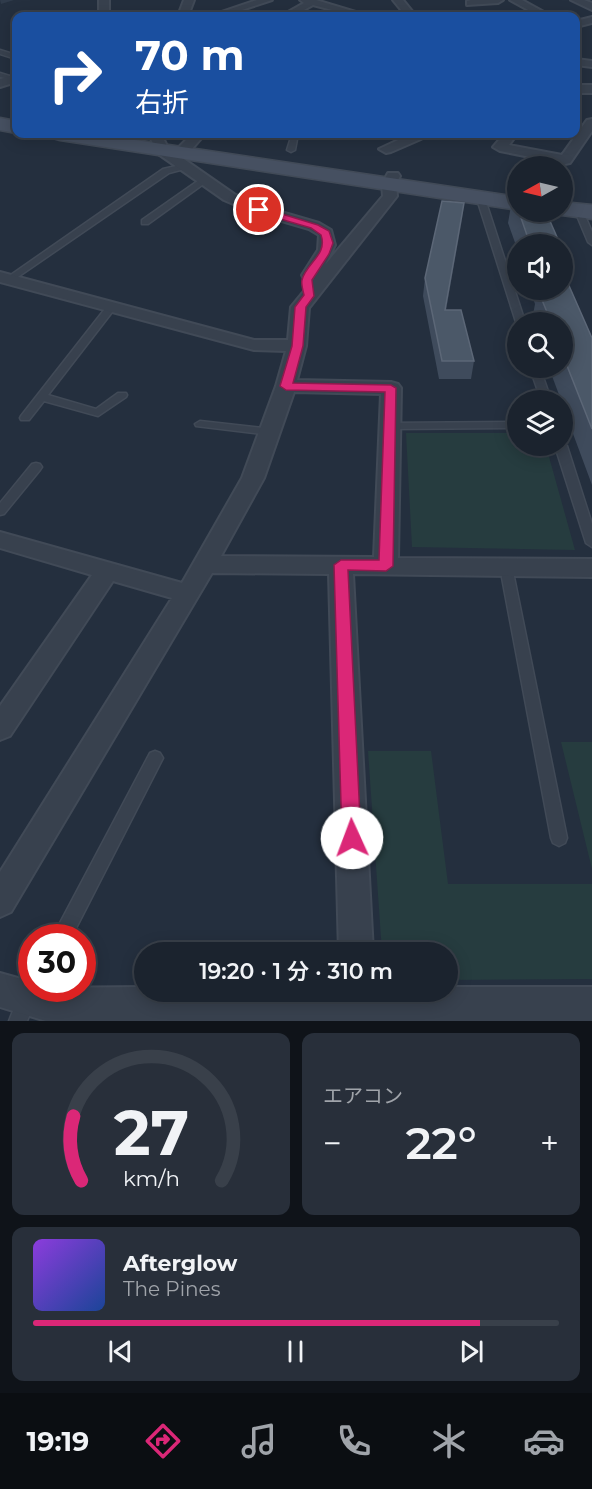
<!DOCTYPE html>
<html lang="ja">
<head>
<meta charset="utf-8">
<style>
  :root { --surface:#1b232e; --page:#282f3a; --text:#f1f3f6; --muted:#a0a4aa; --line:#39404a; --accent:#db2777 }
  body { margin:0; font-family:Montserrat,"Noto Sans JP",sans-serif; background:var(--page); color:var(--text); height:100vh; display:flex; flex-direction:column; font-size:22px; white-space:nowrap }
  * { box-sizing:border-box; margin:0 }
  p { font-size:20px; color:var(--muted) }
  .icon { flex:none; width:33px; height:33px; fill:none; stroke:currentColor; stroke-width:2; stroke-linecap:round; stroke-linejoin:round }
  .map { position:relative; height:1021px; overflow:hidden }
  .panel { display:flex; flex-direction:column; gap:12px; padding:12px; background:#0f1319; flex:1 }
  .panel>* { flex:none }
  .hud { position:absolute; left:12px; top:12px; width:568px; height:126px; border-radius:12px; box-shadow:0 3px 15px #0003,0 0 0 2px var(--line); background:#1a4fa0; color:#fff; overflow:hidden }
  .needle { width:39px; rotate:262deg }
  .buttons { position:absolute; left:507px; top:156px; display:grid; gap:12px }
  .buttons a { display:grid; place-items:center; width:66px; height:66px; border-radius:50%; background:var(--surface); box-shadow:0 3px 15px #0003,0 0 0 2px var(--line); font-size:30px }
  .speed { position:absolute; left:18px; top:924px; display:flex; gap:12px; font-size:30px; font-weight:700; text-align:center }
  .speed>* { display:grid; place-content:center; width:78px; height:78px; border-radius:50%; background:var(--surface); box-shadow:0 3px 15px #0003,0 0 0 2px var(--line); line-height:1 }
  .speed .limit { border:9px solid #d22; background:#fff; color:#111 }
  .pin { position:absolute; display:grid; place-items:center; width:51px; height:51px; color:#fff; margin:-26px; border:3px solid #fff; border-radius:50%; box-shadow:0 2px 6px #0007 }
  .me { position:absolute; width:66px; margin:-33px; rotate:358deg; stroke-linejoin:round; filter:drop-shadow(0 0 4px #0008) }
  .turn { display:flex; align-items:center; gap:21px; height:126px; padding:0 24px; font-size:27px }
  .turn .icon { width:78px; height:78px; stroke-width:2.5 }
  .turn b { display:block; font-size:42px; line-height:51px }
  .big { font-size:45px; font-weight:600; line-height:1.1 }
  .panel .widget { flex:1; display:flex; flex-direction:column; justify-content:center; gap:9px; min-width:0; padding:0 21px; border-radius:12px; background:var(--page) }
  .panel .dial { align-items:center; gap:0 }
  .dial svg { height:156px; overflow:visible; fill:none; stroke:var(--line); stroke-width:7; stroke-linecap:round; text-anchor:middle }
  .dial text { fill:var(--text); stroke:none }
  .song { display:flex; align-items:center; gap:18px }
  .cover { width:72px; height:72px; border-radius:9px; background:linear-gradient(135deg,hsl(270 70% 55%),hsl(220 70% 35%)) }
  .played { height:6px; border-radius:3px; background:linear-gradient(90deg,var(--accent) 85%,var(--line) 85%) }
  .keys { display:flex; justify-content:space-around; direction:ltr }
  .heat { display:flex; justify-content:space-between; align-items:center; font-size:33px; direction:ltr }
  .panel .tiles { flex:1; display:grid; gap:12px; grid-template-columns:1fr 1fr }
  .widget:last-child { grid-column:span 2 }
  .trip { position:absolute; left:134px; top:942px; width:324px; height:60px; border-radius:30px; background:var(--surface); box-shadow:0 3px 15px #0003,0 0 0 2px var(--line); font-weight:600; line-height:60px; text-align:center }
  .menu { display:flex; height:96px; justify-content:space-around; align-items:center; background:#0b0e12; color:var(--muted) }
  .menu .icon { width:42px; height:42px }
  .menu .active { color:var(--accent) }
  .menu b { font-size:27px; color:var(--text) }
  .map>svg:first-child { display:block }
  .green { fill:#263c3f }
  .lines { fill:none; stroke-linecap:round; stroke-linejoin:round }
  .lane-casing { stroke:#414a57; stroke-width:3 }
  .street-casing { stroke:#414a57; stroke-width:4 }
  .secondary-casing { stroke:#414a57; stroke-width:3 }
  .lane { fill:#38414e; fill-rule:evenodd }
  .street { fill:#38414e; fill-rule:evenodd }
  .secondary { fill:#465061; fill-rule:evenodd }
  .wall { fill:#3f4b5c }
  .shaded-wall { fill:#2f3b4b }
  .building { fill:#4b5868; stroke:#5c6777; stroke-width:1.5 }
  .route { fill:#db2777; stroke:#8e194d; stroke-width:1.5 }
</style>
</head>
<body>
<div class="map">
<svg width="592" height="1021" viewBox="0 0 592 1021">
  <rect width="100%" height="100%" fill="#242f3e"/>
  <path class="green" d="M406 433H517L518 446H546L575 550 412 547Z
    M561 742H592V869Z
    M368 751H431L448 884H592V979L447 980V952H382Z"/>
  <g class="lines">
    <defs>
      <path id="lane" d="M0 50 16 55V59L0 54Z
        M0 73 16 78V80L0 77Z
        M292 134H298L295 150 291 152 287 150Z
        M185 164 189 166 188 168 169 173 12 281H6L5 279 163 169Z
        M202 178 209 180 148 224H142V220Z
        M478 197 485 199 525 322 518 324 516 322 477 199Z
        M576 209 583 211 592 232V245L588 242 575 211Z
        M111 304 116 307 48 395 96 409 118 393H126L127 395 126 397 98 416 44 401 29 420H21L20 418 21 416 108 305Z
        M530 368H540L551 400H541Z
        M200 421 271 429 276 432 271 435 196 426 195 424Z
        M518 422V428L389 429 384 426 389 423Z
        M562 443 567 446 592 524V547L586 543 555 446H562Z
        M36 463 40 464 42 467 40 470 4 514 0 515V503L32 464Z
        M506 562 511 564 512 567 567 838 565 843 559 846 553 843 551 838 500 567 501 564Z
        M155 751 160 753 163 758 71 938H52L150 753Z
        M27 991 34 993 36 1000 27 1021H9L20 993Z"/>
      <path id="street" d="M99 0H109V16H99Z
        M184 0H194L188 16H178Z
        M257 0H272L224 16H210Z
        M300 0H316L369 16H355L313 5 293 16H281L304 3Z
        M393 0H403L416 16H406Z
        M471 0H503L498 3 467 5V1Z
        M510 0H522L551 16H539Z
        M571 0H584L592 3V10Z
        M592 17V23L576 27V21Z
        M576 59 592 61V67L576 65Z
        M16 75V82L0 87V79Z
        M576 85H592V93H576Z
        M592 119V131L570 163 565 164 500 151 493 147 504 134H517L509 145 562 155 587 120Z
        M149 134H161L168 148 234 194 264 207 319 223 331 230 335 245 325 265 383 196 382 184 388 173H398L400 176 396 184 397 196 309 308 306 346 297 380 391 382 398 384 401 388 398 558 592 559V577L353 574 373 952H339L329 574 212 573 11 912 0 917V872L172 598 113 581 10 736 0 740V706L92 575 0 548V532L182 583 242 478 276 386 286 351 254 350 0 282V272L254 340H288L291 307 314 279H304L302 275 318 250 319 235 309 229 254 213 224 200 157 153ZM294 392 381 394 374 557 221 556 264 478Z
        M192 134H205L191 150H181L179 147Z
        M411 134H423L421 139 391 152 386 153 379 149Z
        M0 973 32 982V988L144 987V992H447V987H592V1021H46L0 1007Z"/>
      <path id="secondary" d="M0 118 16 121V133L0 130Z
        M50 134H95L518 197V210L60 140 53 138Z
        M562 202 592 205V219L554 214 553 212H562Z"/>
    </defs>
    <use href="#lane" class="lane-casing"/>
    <use href="#street" class="street-casing"/>
    <use href="#secondary" class="secondary-casing"/>
    <use href="#lane" class="lane"/>
    <use href="#street" class="street"/>
    <use href="#secondary" class="secondary"/>
  </g>
  <path class="wall" d="M513 194H518V212H546L560 244H518V251L508 223Z
    M464 203 446 310 474 361 471 379H439L423 296 425 278Z
    M562 252 571 272 568 283 592 338V485L562 404V400H561L549 368H562V322H533L532 320 535 304 530 290H562Z"/>
  <path class="shaded-wall" d="M0 0H14L1 4Z
    M464 203 462 220 443 328 445 310Z"/>
  <path class="building" d="M513 194H518V208Z
    M442 201 464 203 445 310H461L474 361H442L425 278Z
    M519 212H546L560 244H530Z
    M562 252 571 272H563L592 338V429L562 353V322H551L538 290H562Z"/>
  <path class="route" d="M259 207 318 225 329 231 333 243 329 254 312 280 314 296 306 307 303 346 293 383 391 385 396 388 393 566 386 571 348 570 361 838 358 845 352 847 345 845 342 838 334 565 341 560H379L385 392 286 390 280 386 292 346 295 307 304 295C303 291 301 284 302 280 306 263 328 255 321 235L311 228 256 212V208Z"/>
</svg>
<div class="buttons">
<a><svg class="needle" viewBox="-14 -14 28 28"><path d="M0-13l5 13h-10z" fill="#e53935"/><path d="M0 13l5-13h-10z" fill="#a0a4aa"/></svg></a>
<a><svg class="icon" aria-label="sound" viewBox="0 0 24 24"><path d="M4 9h4l5-4v14l-5-4H4zM17 9q2 3 0 6"/></svg></a>
<a><svg class="icon" aria-label="search" viewBox="0 0 24 24"><circle cx="10" cy="10" r="6"/><path d="M15 15l6 6"/></svg></a>
<a><svg class="icon" aria-label="layers" viewBox="0 0 24 24"><path d="M12 4l9 5-9 5-9-5zM3 14l9 5 9-5"/></svg></a>
</div>
<div class="speed"><div class="limit">30</div></div>
<div class="pin" style="left:259px;top:210px;background:#d93025"><svg class="icon" aria-label="arrive" viewBox="0 0 24 24"><path d="M6 21V4h12l-3 4 3 4H6"/></svg></div>
<svg class="me" style="left:352px;top:838px" viewBox="-20 -20 40 40"><circle r="19" fill="#fff"/><path d="M0-13L10 11 0 6-10 11z" fill="#db2777"/></svg>
<div class="trip">19:20 · 1 分 · 310 m</div>
<div class="hud">
<div class="turn"><svg class="icon" aria-label="right" viewBox="0 0 24 24"><path d="M7 20v-9h11M14 6l5 5-5 5"/></svg><div><b>70 m</b>右折</div></div>
</div>
</div>
<section class="panel">
<div class="tiles">
<div class="widget dial"><svg viewBox="0 0 100 80">
<path d="M14 69A42 42 0 1 1 86 69"/>
<path d="M14 69A42 42 0 0 1 10 36" stroke="#db2777"/>
<text x="50" y="56" font-size="32" font-weight="700">27</text>
<text x="50" y="72" font-size="11">km/h</text>
</svg></div>
<div class="widget"><p>エアコン</p>
<div class="heat"><a>−</a><b class="big">22°</b><a>+</a></div>
</div>
<div class="widget">
<div class="song"><i class="cover"></i><div><b>Afterglow</b><p>The Pines</p></div></div>
<div class="played"></div>
<div class="keys"><svg class="icon" aria-label="previous" viewBox="0 0 24 24"><path d="M18 5L8 12l10 7zM5 5v14"/></svg><svg class="icon" aria-label="pause" viewBox="0 0 24 24"><path d="M8 5v14M16 5v14"/></svg><svg class="icon" aria-label="next" viewBox="0 0 24 24"><path d="M6 5l10 7-10 7zM19 5v14"/></svg></div>
</div>
</div>
</section>
<nav class="menu">
<b>19:19</b>
<svg class="icon active" aria-label="directions" viewBox="0 0 24 24"><path d="M12 3l9 9-9 9-9-9zM9 14v-3h6M13 9l2 2-2 2"/></svg>
<svg class="icon" aria-label="music" viewBox="0 0 24 24"><path d="M9 18V5l10-2v13"/><circle cx="6" cy="18" r="3"/><circle cx="16" cy="16" r="3"/></svg>
<svg class="icon" aria-label="phone" viewBox="0 0 24 24"><path d="M5 4h4l2 5-3 2q2 4 5 5l2-3 5 2v4C11 20 4 13 5 4z"/></svg>
<svg class="icon" aria-label="climate" viewBox="0 0 24 24"><path d="M12 3v18M4 7l16 10M4 17L20 7"/></svg>
<svg class="icon" aria-label="car" viewBox="0 0 24 24"><path d="M5 17H2v-5l4-1 3-4h7l3 4 3 1v5h-3M9 17h6M6 11h13"/><circle cx="7" cy="17" r="2"/><circle cx="17" cy="17" r="2"/></svg>
</nav>
</body>
</html>
